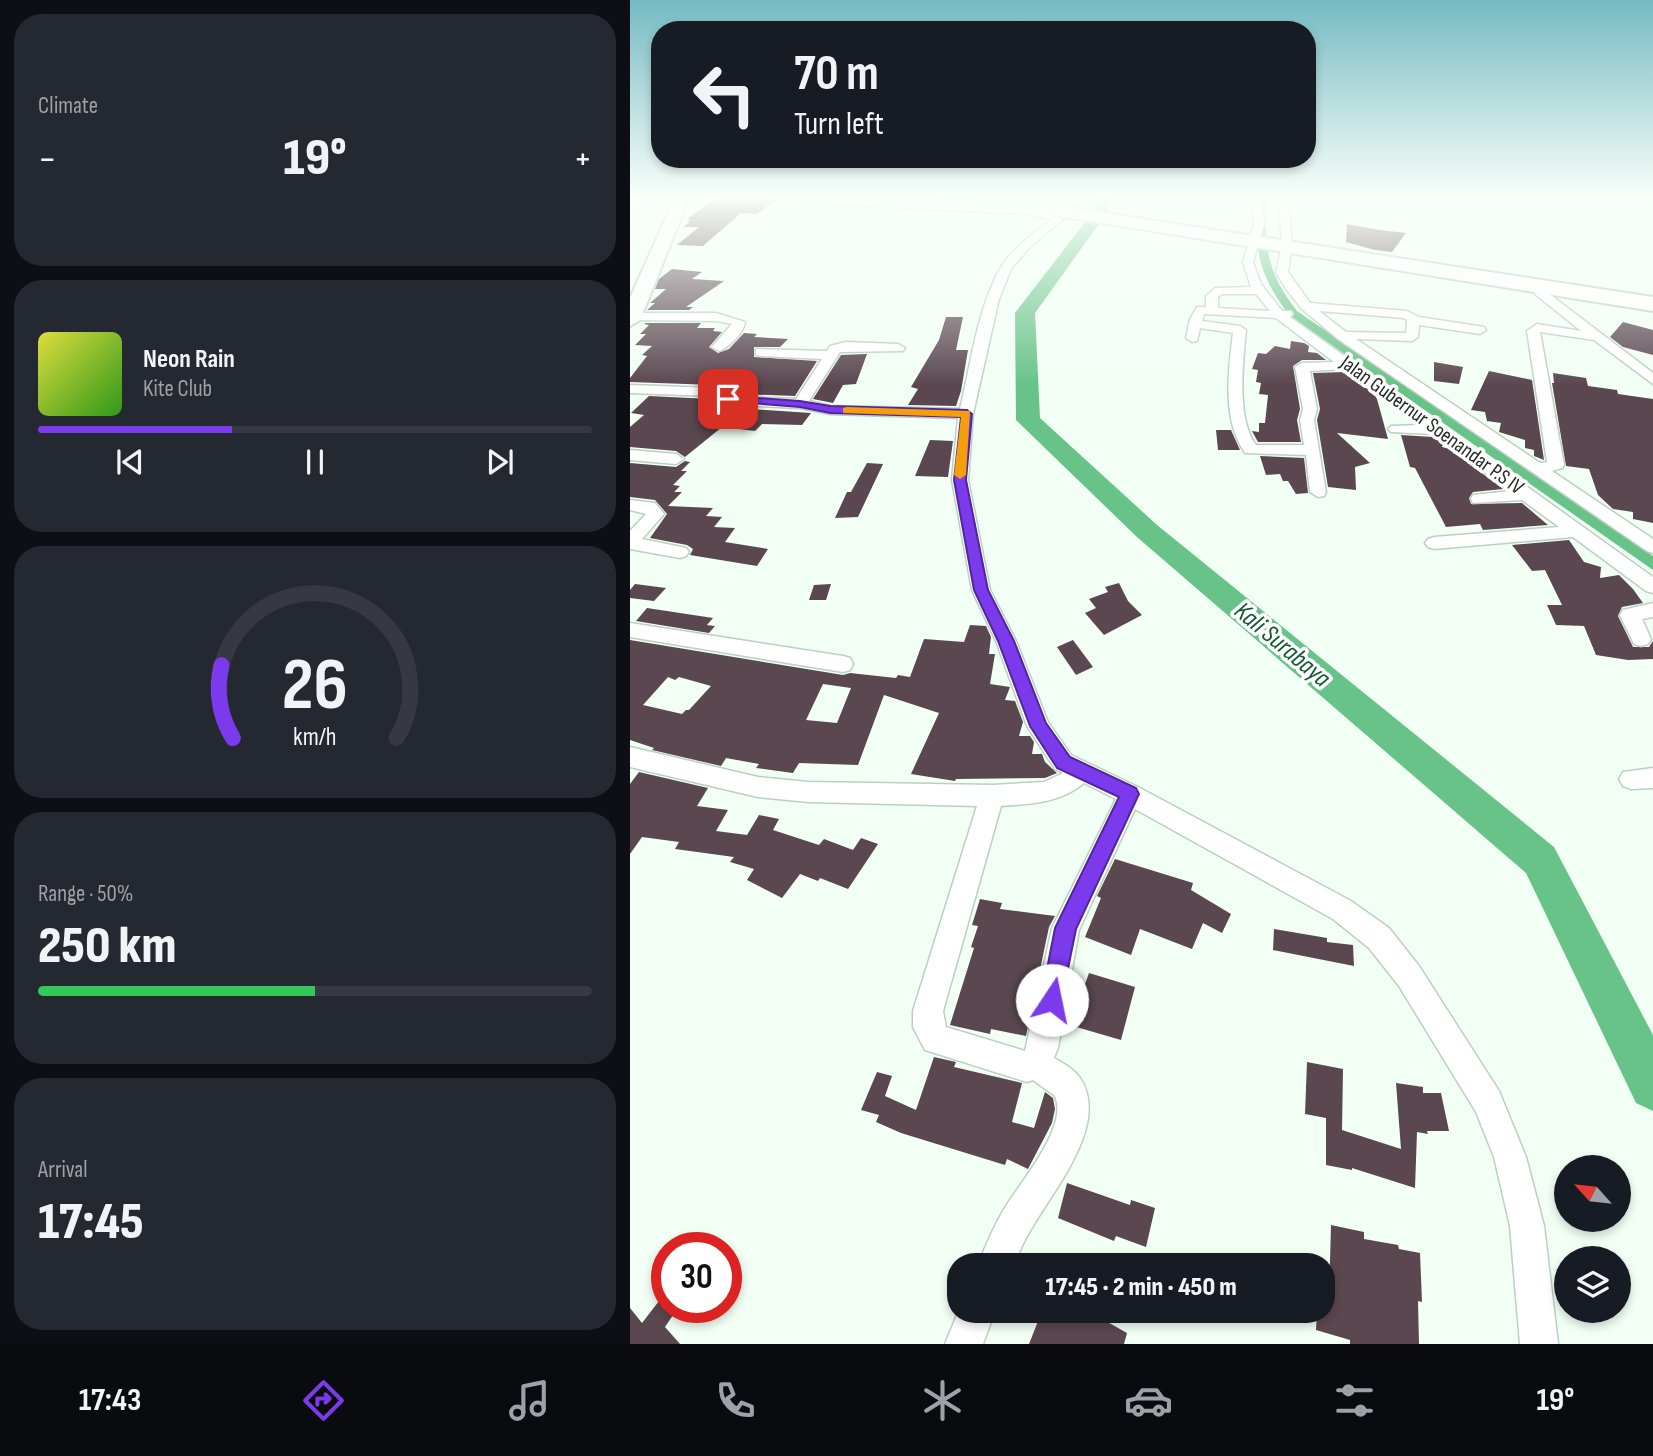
<!DOCTYPE html>
<html lang="en">
<head>
<meta charset="utf-8">
<style>
  :root { --surface:#171b24; --page:#242831; --text:#f1f3f6; --muted:#9ea1a6; --line:#363941; --accent:#7c3aed }
  body { margin:0; font-family:"Sofia Sans Condensed",sans-serif; background:var(--page); color:var(--text); height:100vh; display:flex; flex-direction:column; font-size:26px; white-space:nowrap }
  * { box-sizing:border-box; margin:0 }
  p { font-size:23px; color:var(--muted) }
  .icon { flex:none; width:38px; height:38px; fill:none; stroke:currentColor; stroke-width:2; stroke-linecap:round; stroke-linejoin:round }
  .map { position:relative; flex:1; overflow:hidden }
  .drawer { display:flex; flex-direction:column; gap:14px; padding:14px; background:#0d0f14; width:630px }
  .drawer>* { flex:none }
  .guide { position:absolute; left:21px; top:21px; width:665px; height:147px; border-radius:28px; box-shadow:0 4px 10px #0003; background:#171b24; color:var(--text); overflow:hidden }
  .needle { width:46px; rotate:297deg }
  .buttons { position:absolute; left:924px; top:1155px; display:grid; gap:14px }
  .buttons a { display:grid; place-items:center; width:77px; height:77px; border-radius:50%; background:var(--surface); box-shadow:0 4px 10px #0003; font-size:35px }
  .speed { position:absolute; left:21px; top:1232px; display:flex; gap:14px; font-size:35px; font-weight:700; text-align:center }
  .speed>* { display:grid; place-content:center; width:91px; height:91px; border-radius:50%; background:var(--surface); box-shadow:0 4px 10px #0003; line-height:1 }
  .speed .limit { border:10px solid #d22; background:#fff; color:#111 }
  .pin { position:absolute; display:grid; place-items:center; width:60px; height:60px; color:#fff; margin:-30px; border-radius:14px; box-shadow:0 4px 10px #0006 }
  .me { position:absolute; width:77px; margin:-38px; rotate:11deg; stroke-linejoin:round; filter:drop-shadow(0 0 5px #0008) }
  .turn { display:flex; align-items:center; gap:24px; height:147px; padding:0 28px; font-size:32px }
  .turn .icon { width:91px; height:91px; stroke-width:2.5 }
  .turn b { display:block; font-size:49px; line-height:60px }
  .big { font-size:52px; font-weight:800; line-height:1.1 }
  .drawer .tile { flex:1; display:flex; flex-direction:column; justify-content:center; gap:10px; min-width:0; padding:0 24px; border-radius:28px; background:var(--page) }
  .drawer .dial { align-items:center; gap:0 }
  .dial svg { height:182px; overflow:visible; fill:none; stroke:var(--line); stroke-width:7; stroke-linecap:round; text-anchor:middle }
  .dial text { fill:var(--text); stroke:none }
  .song { display:flex; align-items:center; gap:21px }
  .cover { width:84px; height:84px; border-radius:10px; background:linear-gradient(135deg,hsl(60 70% 55%),hsl(110 70% 35%)) }
  .played { height:7px; border-radius:4px; background:linear-gradient(90deg,var(--accent) 35%,var(--line) 35%) }
  .keys { display:flex; justify-content:space-around; direction:ltr }
  .heat { display:flex; justify-content:space-between; align-items:center; font-size:38px; direction:ltr }
  .charge { height:10px; border-radius:5px; background:linear-gradient(90deg,#34c759 50%,var(--line) 0) }
  .trip { position:absolute; left:317px; top:1253px; width:388px; height:70px; border-radius:28px; background:var(--surface); box-shadow:0 4px 10px #0003; font-weight:800; line-height:70px; text-align:center }
  .dock { display:flex; height:112px; justify-content:space-around; align-items:center; background:#090b0e; color:var(--muted) }
  .dock .icon { width:49px; height:49px }
  .dock .active { color:var(--accent) }
  .dock b { font-size:32px; color:var(--text) }
  main { display:flex; flex:1; min-height:0 }
  .map>svg:first-child { display:block }
  .lines { fill:none; stroke-linecap:round; stroke-linejoin:round }
  .canal { fill:#68c388; fill-rule:evenodd }
  .river { fill:#68c388; fill-rule:evenodd }
  .building { fill:#5a4750; fill-rule:evenodd }
  .street-casing { stroke:#bbd0c1; stroke-width:3 }
  .primary-casing { stroke:#bbd0c1; stroke-width:4 }
  .highway-casing { stroke:#bbd0c1; stroke-width:4 }
  .street { fill:#fff; fill-rule:evenodd }
  .primary { fill:#fff; fill-rule:evenodd }
  .highway { fill:#fff; fill-rule:evenodd }
  .route { fill:#7c3aed; stroke:#51269a; stroke-width:2 }
  .slow { fill:#f59e0b }
  .labels { text-anchor:middle; dominant-baseline:central; stroke-width:7; stroke-linejoin:round; paint-order:stroke }
  .far-street-label { font-size:21px; fill:#242c26; stroke:#fff }
  .water-label { font-size:26px; font-style:italic; fill:#155832; stroke:#fff }
</style>
</head>
<body>
<main>
<section class="drawer">
<div class="tile"><p>Climate</p>
<div class="heat"><a>−</a><b class="big">19°</b><a>+</a></div>
</div>
<div class="tile">
<div class="song"><i class="cover"></i><div><b>Neon Rain</b><p>Kite Club</p></div></div>
<div class="played"></div>
<div class="keys"><svg class="icon" aria-label="previous" viewBox="0 0 24 24"><path d="M18 5L8 12l10 7zM5 5v14"/></svg><svg class="icon" aria-label="pause" viewBox="0 0 24 24"><path d="M8 5v14M16 5v14"/></svg><svg class="icon" aria-label="next" viewBox="0 0 24 24"><path d="M6 5l10 7-10 7zM19 5v14"/></svg></div>
</div>
<div class="tile dial"><svg viewBox="0 0 100 80">
<path d="M14 69A42 42 0 1 1 86 69"/>
<path d="M14 69A42 42 0 0 1 9 37" stroke="#7c3aed"/>
<text x="50" y="56" font-size="32" font-weight="700">26</text>
<text x="50" y="72" font-size="11">km/h</text>
</svg></div>
<div class="tile"><p>Range · 50%</p><b class="big">250 km</b><div class="charge"></div></div>
<div class="tile"><p>Arrival</p><b class="big">17:45</b></div>
</section>
<div class="map">
<svg width="1023" height="1344" viewBox="0 0 1023 1344">
  <rect width="100%" height="100%" fill="#f2fff5"/>
  <g class="lines">
    <path class="canal" d="M627 198H635C636 249 635 269 667 311L1023 556V570L659 315C626 270 626 252 627 198Z"/>
    <path class="river" d="M470 198H484L474 217 405 313 410 418 527 525 924 847 1023 1035V1111L1006 1103 896 873 507 537 386 420 385 313 462 213Z"/>
  </g>
  <path class="building" d="M97 199 146 200 127 214 111 213 73 246 47 245 69 227H53L60 222H57L61 219H57L82 201Z
    M717 224 749 230 776 233 762 252 745 250 716 242Z
    M42 269 72 272 62 279 94 281 56 307H63L59 310H17L25 303H20L36 289H25L29 279Z
    M316 317H333L326 350H338L331 391 326 406 278 405 288 389 281 387 309 340Z
    M993 322 1023 330V355L993 347 980 337Z
    M16 323H71L67 328H85L83 331 92 332 79 347 88 353 99 349 114 333 127 334 124 337 158 339 150 347H124V357L187 361 165 396 108 394 84 385 0 382V378L17 356 12 355 22 346 5 345 16 334H10L19 325 14 324Z
    M661 341 674 343 679 346 678 352 687 353 696 360H672L663 366 670 409 667 420 671 442H628L622 431 629 432V423H635L638 395 629 394 631 383 626 382 628 370 622 369 628 353 636 354 645 346 660 349Z
    M237 354 226 384 213 385 203 403 183 399 211 355Z
    M804 362 833 367 829 384 804 381Z
    M859 371 902 380 914 460 904 456V450L895 448V440L869 432 871 423 857 421 855 412 841 410Z
    M714 372 743 393 747 399 758 439 707 433 740 463 725 467 726 490 698 487 687 420 690 409 683 373Z
    M923 373 956 378 958 386 987 390 988 394 1023 399V523L1003 519V512L983 509 968 495 959 469 936 466 922 383H924Z
    M19 396 81 399 105 408 181 413 172 425 132 424 125 431 92 427 55 457 46 451 0 447V427L14 415 1 413Z
    M586 430H601L610 450H588Z
    M771 435 803 437 813 444 812 447 820 449 873 489 843 492 839 498 841 504 892 503 918 525 853 530 850 524 816 527 785 468 780 467Z
    M300 440 323 441 318 477 285 476Z
    M630 456 674 458 678 493 666 494 658 481H653L650 474 636 475Z
    M55 461 60 462 51 471H57L43 485 50 486 44 492H52L38 506 83 508 76 516 92 517 84 527 105 528 95 542 138 549 127 566 60 555 63 549 57 545 20 538 37 514 25 500 0 497V463L46 467Z
    M237 463 253 464 228 517 205 518 217 492H221Z
    M939 540 954 562 971 567 970 578 989 575 1003 589 1013 603 992 607 988 616 1003 647H1019L1023 641V659L998 660 966 655 954 626 926 625 917 605H932L915 570 902 571 882 545Z
    M489 583 498 601 512 615 474 635 455 613 466 608 459 599 478 592 475 587Z
    M5 584 36 588 24 601 0 598V590Z
    M201 584 196 600H179L184 585Z
    M17 608 83 618 77 625 85 626 79 633 6 621Z
    M340 625 356 626 361 637 359 654H365L360 684 380 687 375 700 385 701 393 722 389 736H400L404 742 402 754H412L415 762 427 773 415 778 326 779 325 781 281 774 309 713 254 695 228 765 169 763 163 773 126 768 129 764 96 758 91 766 22 750 24 748 0 740V640L213 675 220 673 266 678 268 675 280 677 294 639 334 642ZM38 677 45 680 49 677 81 686 59 710H56L52 714 13 705ZM193 684 221 688 207 723 176 720Z
    M443 640 463 667 446 675 427 647Z
    M9 772 78 788 67 806 98 810 86 831 117 835 129 815 149 819 143 830 189 845 194 839 223 850 231 838 248 844 218 889 190 878 188 881 170 874 152 898 117 880 124 869 100 862 104 857 45 849 49 842 12 837 0 854V784Z
    M485 859 563 883 561 890 601 914 592 933 573 923 562 949 510 929 501 955 455 937 471 898 467 896Z
    M350 899 372 903 370 909 425 916 419 927 396 1036 361 1029 360 1034 320 1025 344 948 341 947 348 926 342 925Z
    M644 929 697 938V942L723 945 724 966 643 950Z
    M459 973 505 987 491 1040 436 1024 443 999 449 1001Z
    M304 1057 326 1062 324 1067 392 1083 382 1122 404 1128 415 1092 423 1098 425 1109 422 1123 398 1169 377 1159 375 1165 271 1133 246 1122 249 1115 231 1110 247 1072 262 1076 255 1096 286 1110Z
    M677 1062 713 1069 712 1130 771 1149 766 1083 793 1087V1093H811L819 1131H797L798 1134 787 1132 785 1188 722 1168V1170L696 1165V1118L675 1114Z
    M437 1183 500 1205 501 1200 525 1208 516 1247 486 1236 484 1241 428 1218Z
    M701 1225 734 1232V1239L768 1245 769 1249 790 1253 792 1302 788 1301 789 1344H720V1340L686 1330 687 1311H693V1297L699 1299Z
    M29 1301 43 1315 35 1327 50 1344H0V1308L12 1323Z
    M412 1311H458L497 1333 494 1344H399Z"/>
  <g class="lines">
    <defs>
      <path id="street" d="M444 198H455L435 213H429V209Z
        M622 198H632L634 224 623 262 631 284 652 311H661L663 314 660 317 1023 577V593L1016 591 943 537 804 549 798 547 795 543 798 539 804 537 929 527 892 500 843 503 841 499 843 495 880 491 804 434 761 432 758 429 761 426 791 425 715 369 680 371 687 409 684 420 696 492 694 496 688 497 680 492 676 455 615 453C592 420 598 372 603 333L570 328 567 341 562 342 556 338 560 319 567 307H576V296L585 288 621 287 613 262 624 224ZM592 294H626L640 311 588 308V297ZM574 314 646 318 704 362 672 363 665 367 673 409 670 420 674 445H626C606 419 613 361 616 330L610 326 572 321Z
        M649 198H658L662 245 658 272 680 303 777 311 789 317 854 327 856 330 850 334 789 325 788 337 782 341 726 339 910 463 917 462 897 331 907 324 951 331 905 294 903 283H911L914 290 1023 373V384L964 340 910 332 934 465 932 468 922 471 1023 539V553L1017 551 708 339 672 309 656 289 646 272 652 245ZM689 311 774 318 777 320 776 333 716 332Z
        M395 204 401 209 433 219 398 249 381 269 369 299 343 414 338 480 360 590 386 641 418 722 441 755 508 787 721 901 759 928 789 966 869 1091 896 1157 914 1226 928 1344H890L880 1226 864 1157 846 1112 769 986 739 948 703 919 505 809 449 930 428 1048 424 1058C433 1063 444 1069 450 1078 480 1123 425 1188 403 1226 395 1238 389 1252 384 1265H348C355 1247 363 1228 373 1211 389 1183 439 1128 425 1096L403 1080 397 1082 295 1050 283 1027V1011L347 806 179 802 128 797 0 767V747L128 777 179 782 362 785 414 782 433 773 425 769 397 726 366 641 342 590 322 480 328 418 200 414 170 408 105 405 82 396 0 393V385L84 388 107 397 166 399 192 359 131 356 126 355V349L197 351 200 346 216 342 268 344 275 348 273 351 210 352 179 401 200 406 330 409C341 364 347 310 370 269 381 249 403 234 421 220L394 213 390 207ZM454 783 486 799 422 928 395 1051 316 1027 313 1011 371 806C401 804 430 803 454 783Z
        M86 313 115 322C114 333 99 347 89 351L82 347 102 324 86 321 0 320 1 313Z
        M0 450 46 454 54 459 46 464 0 460Z
        M0 500 25 503 34 514 12 539 56 548 59 552 56 556 50 558 0 549V531L16 514 0 510Z
        M1023 603V617L1012 619 1021 639 1018 644 1011 646 1004 644 990 615 993 610Z
        M0 623 213 656 220 658 223 664 220 670 213 672 0 637Z
        M1023 768V788L1001 789 993 786 989 779 993 772Z
        M329 1310 365 1311 353 1344H315Z"/>
      <path id="primary" d="M45 198H59L10 320 0 326V298Z"/>
      <path id="highway" d="M166 198H274L422 205 1023 297V311L422 215 175 203Z"/>
    </defs>
    <use href="#street" class="street-casing"/>
    <use href="#primary" class="primary-casing"/>
    <use href="#highway" class="highway-casing"/>
    <use href="#street" class="street"/>
    <use href="#primary" class="primary"/>
    <use href="#highway" class="highway"/>
  </g>
  <linearGradient id="sky" x2="0" y2="1"><stop stop-color="#75bac2"/><stop offset="0.51" stop-color="#f9fffa"/><stop offset="1" stop-color="#f9fffa" stop-opacity="0"/></linearGradient>
  <rect width="1023" height="386" fill="url(#sky)"/>
  <path class="route" d="M98 396 170 401 200 406 337 410 342 414 336 480 358 590 384 641 416 723 440 757 506 788 509 794 446 929 430 1008 422 1011 414 1008 411 1000 425 928 489 797 427 768 400 726 368 641 344 590 324 480 331 417 200 413 170 407 95 401V397Z"/>
  <path class="slow" d="M217 407 340 411 336 475 330 479 324 475 331 417 213 413V408Z"/>
  <g class="labels">
    <g class="far-street-label">
      <text transform="translate(802 425) rotate(36)">Jalan Gubernur Soenandar P.S IV</text>
    </g>
    <g class="water-label">
      <text transform="translate(652 645) rotate(40)">Kali Surabaya</text>
    </g>
  </g>
</svg>
<div class="buttons">
<a><svg class="needle" viewBox="-14 -14 28 28"><path d="M0-13l5 13h-10z" fill="#e53935"/><path d="M0 13l5-13h-10z" fill="#9ea1a6"/></svg></a>
<a><svg class="icon" aria-label="layers" viewBox="0 0 24 24"><path d="M12 4l9 5-9 5-9-5zM3 14l9 5 9-5"/></svg></a>
</div>
<div class="speed"><div class="limit">30</div></div>
<div class="pin" style="left:98px;top:399px;background:#d93025"><svg class="icon" aria-label="arrive" viewBox="0 0 24 24"><path d="M6 21V4h12l-3 4 3 4H6"/></svg></div>
<svg class="me" style="left:422px;top:1000px" viewBox="-20 -20 40 40"><circle r="19" fill="#fff"/><path d="M0-13L10 11 0 6-10 11z" fill="#7c3aed"/></svg>
<div class="trip">17:45 · 2 min · 450 m</div>
<div class="guide">
<div class="turn"><svg class="icon" aria-label="left" viewBox="0 0 24 24"><path d="M17 20v-9H6M10 6l-5 5 5 5"/></svg><div><b>70 m</b>Turn left</div></div>
</div>
</div>
</main>
<nav class="dock">
<b>17:43</b>
<svg class="icon active" aria-label="directions" viewBox="0 0 24 24"><path d="M12 3l9 9-9 9-9-9zM9 14v-3h6M13 9l2 2-2 2"/></svg>
<svg class="icon" aria-label="music" viewBox="0 0 24 24"><path d="M9 18V5l10-2v13"/><circle cx="6" cy="18" r="3"/><circle cx="16" cy="16" r="3"/></svg>
<svg class="icon" aria-label="phone" viewBox="0 0 24 24"><path d="M5 4h4l2 5-3 2q2 4 5 5l2-3 5 2v4C11 20 4 13 5 4z"/></svg>
<svg class="icon" aria-label="climate" viewBox="0 0 24 24"><path d="M12 3v18M4 7l16 10M4 17L20 7"/></svg>
<svg class="icon" aria-label="car" viewBox="0 0 24 24"><path d="M5 17H2v-5l4-1 3-4h7l3 4 3 1v5h-3M9 17h6M6 11h13"/><circle cx="7" cy="17" r="2"/><circle cx="17" cy="17" r="2"/></svg>
<svg class="icon" aria-label="filters" viewBox="0 0 24 24"><path d="M4 7h16M4 17h16"/><circle cx="9" cy="7" r="2"/><circle cx="15" cy="17" r="2"/></svg>
<b>19°</b>
</nav>
</body>
</html>
